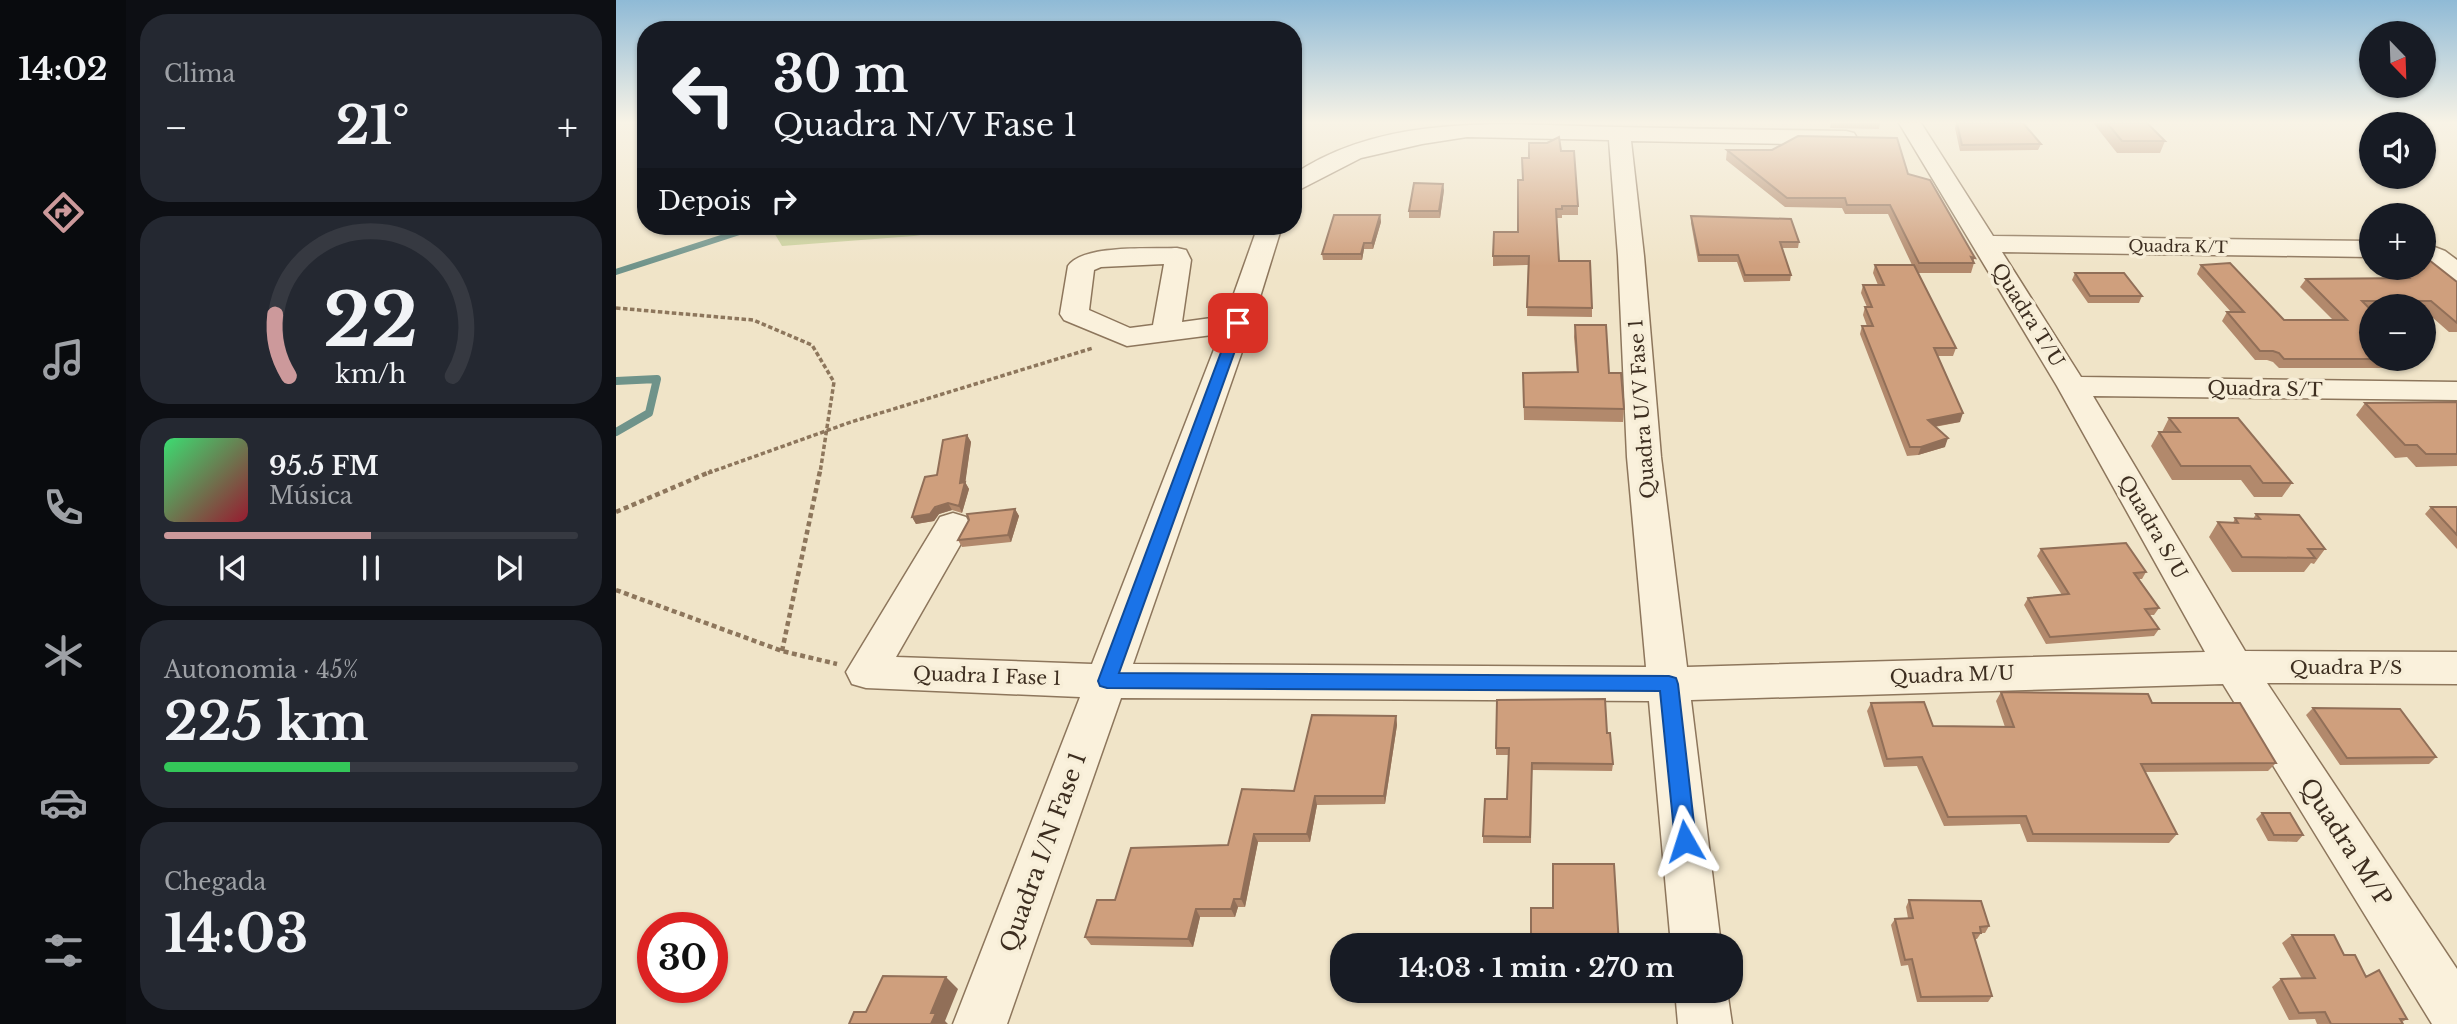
<!DOCTYPE html>
<html lang="pt">
<head>
<meta charset="utf-8">
<style>
  :root { --surface:#171b24; --page:#242831; --text:#f1f3f6; --muted:#9ea1a6; --line:#363941; --accent:#cc999b }
  body { margin:0; font-family:"Libre Baskerville",serif; background:var(--page); color:var(--text); height:100vh; display:flex; flex-direction:column; font-size:26px; white-space:nowrap }
  * { box-sizing:border-box; margin:0 }
  p { font-size:23px; color:var(--muted) }
  .icon { flex:none; width:38px; height:38px; fill:none; stroke:currentColor; stroke-width:2; stroke-linecap:round; stroke-linejoin:round }
  .map { position:relative; flex:1; overflow:hidden }
  .details { display:flex; flex-direction:column; gap:14px; padding:14px; background:#0d0f14; width:490px }
  .details>* { flex:none }
  .banner { position:absolute; left:21px; top:21px; width:665px; height:214px; border-radius:28px; box-shadow:0 2px 5px #0004; background:#171b24; color:var(--text); overflow:hidden }
  .needle { width:46px; rotate:157deg }
  .buttons { position:absolute; left:1743px; top:21px; display:grid; gap:14px }
  .buttons a { display:grid; place-items:center; width:77px; height:77px; border-radius:50%; background:var(--surface); box-shadow:0 2px 5px #0004; font-size:35px }
  .speed { position:absolute; left:21px; top:912px; display:flex; gap:14px; font-size:35px; font-weight:700; text-align:center }
  .speed>* { display:grid; place-content:center; width:91px; height:91px; border-radius:50%; background:var(--surface); box-shadow:0 2px 5px #0004; line-height:1 }
  .speed .limit { border:10px solid #d22; background:#fff; color:#111 }
  .pin { position:absolute; display:grid; place-items:center; width:60px; height:60px; color:#fff; margin:-30px; border-radius:14px; box-shadow:0 4px 10px #0006 }
  .me { position:absolute; width:77px; margin:-38px; rotate:354deg; stroke-linejoin:round; filter:drop-shadow(0 0 5px #0008) }
  .turn { display:flex; align-items:center; gap:24px; height:147px; padding:0 21px; font-size:32px }
  .turn .icon { width:91px; height:91px; stroke-width:2.5 }
  .turn b { display:block; font-size:49px; line-height:60px }
  .then { display:flex; align-items:center; height:66px; padding:0 21px; background:#0003; gap:14px; font-size:26px }
  .big { font-size:52px; font-weight:700; line-height:1.1 }
  .details .tile { flex:1; display:flex; flex-direction:column; justify-content:center; gap:10px; min-width:0; padding:0 24px; border-radius:28px; background:var(--page) }
  .details .dial { align-items:center; gap:0 }
  .dial svg { height:182px; overflow:visible; fill:none; stroke:var(--line); stroke-width:7; stroke-linecap:round; text-anchor:middle }
  .dial text { fill:var(--text); stroke:none }
  .song { display:flex; align-items:center; gap:21px }
  .cover { width:84px; height:84px; border-radius:10px; background:linear-gradient(135deg,hsl(140 70% 55%),hsl(350 70% 35%)) }
  .played { height:7px; border-radius:4px; background:linear-gradient(90deg,var(--accent) 50%,var(--line) 50%) }
  .keys { display:flex; justify-content:space-around; direction:ltr }
  .heat { display:flex; justify-content:space-between; align-items:center; font-size:38px; direction:ltr }
  .charge { height:10px; border-radius:5px; background:linear-gradient(90deg,#34c759 45%,var(--line) 0) }
  .trip { position:absolute; left:714px; top:933px; width:413px; height:70px; border-radius:28px; background:var(--surface); box-shadow:0 2px 5px #0004; font-weight:700; line-height:70px; text-align:center }
  main { display:flex; flex:1; min-height:0 }
  .tabs { display:flex; flex-direction:column; width:126px; justify-content:space-around; align-items:center; background:#090b0e; color:var(--muted) }
  .tabs .icon { width:49px; height:49px }
  .tabs .active { color:var(--accent) }
  .tabs b { font-size:32px; color:var(--text) }
  .map>svg:first-child { display:block }
  .green { fill:#c9cf9b }
  .lines { fill:none; stroke-linecap:round; stroke-linejoin:round }
  .stream-far1 { stroke:#6f938a; stroke-width:6 }
  .stream { stroke:#6f938a; stroke-width:8 }
  .minor-casing { stroke:#8d765c; stroke-width:3 }
  .path-far1 { stroke:#8d765c; stroke-width:3.5; stroke-dasharray:4.5 2.5; stroke-linecap:butt }
  .path { stroke:#8d765c; stroke-width:4.5; stroke-dasharray:5 3.5; stroke-linecap:butt }
  .minor { fill:#faf1dc; fill-rule:evenodd }
  .wall { fill:#b2896c }
  .shaded-wall { fill:#916f58 }
  .building { fill:#cf9f7d; stroke:#916f58; stroke-width:2 }
  .route { fill:#1a73e8; stroke:#114b97; stroke-width:2 }
  .labels { text-anchor:middle; dominant-baseline:central; stroke-width:7; stroke-linejoin:round; paint-order:stroke }
  .far-street-label { font-size:16px; fill:#3d2e20; stroke:#f7eed8 }
  .street-label { font-size:19px; fill:#3d2e20; stroke:#f7eed8 }
  .near-street-label { font-size:23px; fill:#3d2e20; stroke:#f7eed8 }
</style>
</head>
<body>
<main>
<nav class="tabs">
<b>14:02</b>
<svg class="icon active" aria-label="directions" viewBox="0 0 24 24"><path d="M12 3l9 9-9 9-9-9zM9 14v-3h6M13 9l2 2-2 2"/></svg>
<svg class="icon" aria-label="music" viewBox="0 0 24 24"><path d="M9 18V5l10-2v13"/><circle cx="6" cy="18" r="3"/><circle cx="16" cy="16" r="3"/></svg>
<svg class="icon" aria-label="phone" viewBox="0 0 24 24"><path d="M5 4h4l2 5-3 2q2 4 5 5l2-3 5 2v4C11 20 4 13 5 4z"/></svg>
<svg class="icon" aria-label="climate" viewBox="0 0 24 24"><path d="M12 3v18M4 7l16 10M4 17L20 7"/></svg>
<svg class="icon" aria-label="car" viewBox="0 0 24 24"><path d="M5 17H2v-5l4-1 3-4h7l3 4 3 1v5h-3M9 17h6M6 11h13"/><circle cx="7" cy="17" r="2"/><circle cx="17" cy="17" r="2"/></svg>
<svg class="icon" aria-label="filters" viewBox="0 0 24 24"><path d="M4 7h16M4 17h16"/><circle cx="9" cy="7" r="2"/><circle cx="15" cy="17" r="2"/></svg>
</nav>
<section class="details">
<div class="tile"><p>Clima</p>
<div class="heat"><a>−</a><b class="big">21°</b><a>+</a></div>
</div>
<div class="tile dial"><svg viewBox="0 0 100 80">
<path d="M14 69A42 42 0 1 1 86 69"/>
<path d="M14 69A42 42 0 0 1 8 42" stroke="#cc999b"/>
<text x="50" y="56" font-size="32" font-weight="700">22</text>
<text x="50" y="72" font-size="11">km/h</text>
</svg></div>
<div class="tile">
<div class="song"><i class="cover"></i><div><b>95.5 FM</b><p>Música</p></div></div>
<div class="played"></div>
<div class="keys"><svg class="icon" aria-label="previous" viewBox="0 0 24 24"><path d="M18 5L8 12l10 7zM5 5v14"/></svg><svg class="icon" aria-label="pause" viewBox="0 0 24 24"><path d="M8 5v14M16 5v14"/></svg><svg class="icon" aria-label="next" viewBox="0 0 24 24"><path d="M6 5l10 7-10 7zM19 5v14"/></svg></div>
</div>
<div class="tile"><p>Autonomia · 45%</p><b class="big">225 km</b><div class="charge"></div></div>
<div class="tile"><p>Chegada</p><b class="big">14:03</b></div>
</section>
<div class="map">
<svg width="1841" height="1024" viewBox="0 0 1841 1024">
  <rect width="100%" height="100%" fill="#f0e4c8"/>
  <path class="green" d="M154 226H367L298 236 166 246Z"/>
  <g class="lines">
    <path class="stream-far1" d="M0 272 142 226"/>
    <path class="stream" d="M0 381 41 379 33 413 0 432"/>
    <defs>
      <path id="minor" d="M1283 123H1305L1377 236 1755 241V257L1386 252 1465 377 1841 382V400L1477 396 1629 651 1841 652V684L1651 683 1841 969V1024H1816L1607 684 1075 700 1105 945H1055L1033 701 505 698 391 1024H337L464 697 250 688 236 684 230 672 324 517 337 513 350 517 355 526 280 657 476 664 604 334 511 346 448 320 444 314 452 266C467 244 535 249 561 248L570 250 575 260 566 322 610 316 642 226H666L636 323 517 664 1030 667 1011 457 1002 256 993 140 851 137 806 144 745 158 677 193V175C770 111 896 125 1002 127 1078 129 1154 130 1230 131L1238 133 1241 138 1238 143 1230 145 1015 141 1028 256 1045 457 1071 667 1589 652 1441 386ZM548 264 537 325 514 328 473 310 478 270 485 267Z
        M1808 243 1829 251 1841 260V281L1832 279 1808 261Z
        M1059 990H1111L1116 1024H1062Z"/>
    </defs>
    <use href="#minor" class="minor-casing"/>
    <path class="path-far1" d="M0 308 137 320 196 345 218 382 204 473
      M92 473 235 422 477 348"/>
    <path class="path" d="M0 512 96 471
      M0 590 166 651 221 664
      M166 651 204 471"/>
    <use href="#minor" class="minor"/>
  </g>
  <path class="wall" d="M1215 123H1264L1263 129 1214 128Z
    M1340 123 1425 144 1422 150 1344 151 1339 128Z
    M1478 123H1531L1549 141 1544 153H1501L1478 124Z
    M1111 150 1292 174 1359 258 1357 261 1358 263 1355 273H1302L1340 348 1337 356H1322L1344 422 1319 427 1329 447 1302 455 1291 456 1244 334 1246 326H1251L1247 315 1249 307H1251L1245 293 1247 285H1262L1257 273 1259 265H1296L1272 214H1229L1226 208 1169 207 1110 160Z
    M945 151 962 206V215H946V218H940L943 261 976 308V317L911 316 912 265 877 266V256L902 232 907 180 913 158Z
    M828 190 824 218H793V211Z
    M764 215 765 222 757 249H748L746 260H707L706 254Z
    M1075 216 1183 242 1182 248H1166L1175 275 1174 281 1128 282 1121 262H1082L1075 223Z
    M1585 265 1668 320H1717L1684 287 1690 279 1777 278 1766 268H1808L1841 282V332H1833L1808 310V306H1755V359H1786L1781 366 1774 365 1772 368H1663L1657 362 1651 360H1639L1606 321 1611 312H1615L1581 274Z
    M1459 273 1526 296 1523 303H1472L1456 280Z
    M959 325 993 373 1008 409 1007 422 908 420 907 373 961 372 958 337Z
    M1841 402V466L1800 467 1791 457 1779 458 1740 415 1749 403Z
    M1553 418 1676 483 1666 497H1638L1625 480H1556L1535 446 1543 432H1546Z
    M351 435 355 442 349 482 353 489 346 513 336 510 323 514 318 521 300 524 296 517 321 475Z
    M1815 507H1841V549L1809 514Z
    M399 509 403 516 395 542 346 547 342 540Z
    M1640 514 1709 549 1698 564 1695 563 1688 572H1616L1593 537 1602 522 1617 523 1619 518 1637 519Z
    M1425 549 1530 572 1526 579H1523L1543 608 1538 615H1533L1543 629 1538 636 1430 644 1408 605 1412 598 1446 595 1421 556Z
    M1385 692 1536 703 1660 763 1652 771 1529 772 1561 834 1553 843 1411 842 1404 824 1328 826 1301 766 1268 767 1251 711 1255 703 1317 726 1389 727 1380 701Z
    M1697 708 1820 757 1813 764 1724 765 1690 715Z
    M780 716 781 725 769 804 701 805 694 842H642L629 907H622L619 917H584L577 947 475 945 469 937 499 900 612 845Z
    M991 733 997 764 996 771 916 770 915 843H867V836L891 799 893 755H880V748Z
    M1646 813 1687 835 1681 842 1652 841 1640 819Z
    M1293 900 1373 926 1369 933H1365L1361 939H1359L1376 996 1372 1002H1301L1292 965 1285 966 1275 925 1279 919 1292 918 1290 907Z
    M1676 935 1728 955 1791 1019 1786 1022 1787 1024H1701L1699 1019 1673 1020 1656 987 1665 979H1686L1666 943Z
    M915 990H1005L1004 1001H915Z"/>
  <path class="shaded-wall" d="M827 184 828 190 824 218 823 211Z
    M764 215 765 222 757 249 756 243Z
    M748 243V249L746 260 745 254Z
    M1347 413 1344 422 1309 428 1312 420Z
    M351 435 355 442 349 485V482L353 489 346 513 343 506 344 483Z
    M1332 438 1329 447 1302 455 1305 447Z
    M332 503 336 510 323 514 318 521 300 524 296 517Z
    M399 509 403 516 395 542 392 535Z
    M780 716 781 725 769 804 768 796Z
    M699 796 701 805 694 842 691 834Z
    M638 834 642 842 629 907 625 899Z
    M618 899 622 907 619 917 615 909Z
    M580 909 584 917 577 947 572 939Z
    M330 977 342 989 329 1021 332 1024H315V1013Z"/>
  <path class="building" d="M1341 123H1407L1425 144 1346 145Z
    M1491 123H1531L1549 141H1506Z
    M1182 136 1281 138 1292 174 1314 180 1359 258 1355 257 1358 263H1303L1274 205H1231L1229 198H1171L1111 150H1156Z
    M943 137 945 151H958L962 206H946V209H940L943 261H974L976 308 911 307 913 256H877L878 232H902V180H907L906 158H913V143H931Z
    M798 183 827 184 823 211H793Z
    M718 215H764L756 243H748L745 254H706Z
    M1075 216 1175 219 1183 242H1164L1175 275H1129L1122 255H1083Z
    M1808 256 1841 282V323L1815 301H1746L1755 310V359H1778H1668L1663 353 1657 351H1644L1611 312H1628L1585 265 1614 263 1668 320H1731L1690 279 1793 278 1782 268H1808Z
    M1259 265H1298L1340 348H1318L1347 413 1312 420 1332 438 1305 447H1294L1246 326H1257L1249 307H1256L1247 285H1268Z
    M1459 273H1508L1526 296H1474Z
    M959 325H990L993 373H1005L1008 409 908 407 907 373 962 372Z
    M1841 402V454H1810L1801 445H1789L1749 403Z
    M1553 418H1622L1676 483H1647L1634 466H1565L1543 432H1564Z
    M351 435 344 483 349 482 343 506 332 503 319 507 314 514 296 517 309 477 321 475 327 440Z
    M1815 507H1841V535Z
    M399 509 392 535 342 540 353 520 351 514Z
    M1640 514 1683 515 1709 549H1692L1699 558 1626 557 1602 522 1622 523 1619 518 1644 519Z
    M1510 543 1530 572 1518 573 1543 608 1529 609 1543 629 1434 637 1412 598 1453 594 1425 549Z
    M1385 692 1532 694 1536 703H1624L1660 763 1525 764 1561 834H1417L1410 816 1332 817 1306 757 1271 759 1255 703 1308 702 1317 726 1398 727Z
    M989 699 991 733H994L997 764 916 763 914 837 867 836 869 799H891L893 748H880L881 700Z
    M1697 708 1784 709 1820 757 1731 758Z
    M696 715 780 716 768 796H699L691 834H638L625 899H618L615 909H580L572 939 469 937 481 900H499L515 848 612 845 626 789 678 791Z
    M1646 813H1674L1687 835H1658Z
    M937 864H998L1003 945H915V908H937Z
    M1293 900 1365 901 1373 926 1364 927 1365 933H1357L1376 996 1305 997 1296 959 1289 960 1279 919 1297 918Z
    M1676 935H1718L1728 955H1739L1750 977 1763 970 1791 1019H1784L1787 1024H1715L1709 1012 1683 1013 1665 979 1699 978Z
    M267 976 330 977 315 1013H320L315 1024H233L238 1012H250Z"/>
  <linearGradient id="sky" x2="0" y2="1"><stop stop-color="#8fbad6"/><stop offset="0.46" stop-color="#f8f3e6"/><stop offset="1" stop-color="#f8f3e6" stop-opacity="0"/></linearGradient>
  <rect width="1841" height="266" fill="url(#sky)"/>
  <path class="route" d="M622 319 629 323 503 673 1053 676 1060 678 1062 684 1080 841 1077 847 1069 850 1062 847 1059 841 1044 691 491 688 484 686 482 681 616 323Z"/>
  <g class="labels">
    <g class="far-street-label">
      <text transform="translate(1562 246) rotate(1)">Quadra K/T</text>
    </g>
    <g class="street-label">
      <text transform="translate(1412 315) rotate(58)">Quadra T/U</text>
      <text transform="translate(1649 389) rotate(1)">Quadra S/T</text>
      <text transform="translate(1026 409) rotate(-94)">Quadra U/V Fase 1</text>
      <text transform="translate(1537 527) rotate(60)">Quadra S/U</text>
      <text x="1730" y="667">Quadra P/S</text>
      <text transform="translate(1336 675) rotate(-2)">Quadra M/U</text>
      <text transform="translate(371 676) rotate(2)">Quadra I Fase 1</text>
    </g>
    <g class="near-street-label">
      <text transform="translate(1730 842) rotate(57)">Quadra M/P</text>
      <text transform="translate(427 852) rotate(-70)">Quadra I/N Fase 1</text>
    </g>
  </g>
</svg>
<div class="buttons">
<a><svg class="needle" viewBox="-14 -14 28 28"><path d="M0-13l5 13h-10z" fill="#e53935"/><path d="M0 13l5-13h-10z" fill="#9ea1a6"/></svg></a>
<a><svg class="icon" aria-label="sound" viewBox="0 0 24 24"><path d="M4 9h4l5-4v14l-5-4H4zM17 9q2 3 0 6"/></svg></a>
<a>+</a>
<a>−</a>
</div>
<div class="speed"><div class="limit">30</div></div>
<div class="pin" style="left:622px;top:323px;background:#d93025"><svg class="icon" aria-label="arrive" viewBox="0 0 24 24"><path d="M6 21V4h12l-3 4 3 4H6"/></svg></div>
<svg class="me" style="left:1069px;top:841px" viewBox="-20 -20 40 40"><path d="M0-17L14 15 0 8-14 15z" fill="#1a73e8" stroke="#fff" stroke-width="4"/></svg>
<div class="trip">14:03 · 1 min · 270 m</div>
<div class="banner">
<div class="turn"><svg class="icon" aria-label="left" viewBox="0 0 24 24"><path d="M17 20v-9H6M10 6l-5 5 5 5"/></svg><div><b>30 m</b>Quadra N/V Fase 1</div></div>
<div class="then">Depois<svg class="icon" aria-label="right" viewBox="0 0 24 24"><path d="M7 20v-9h11M14 6l5 5-5 5"/></svg></div>
</div>
</div>
</main>
</body>
</html>
